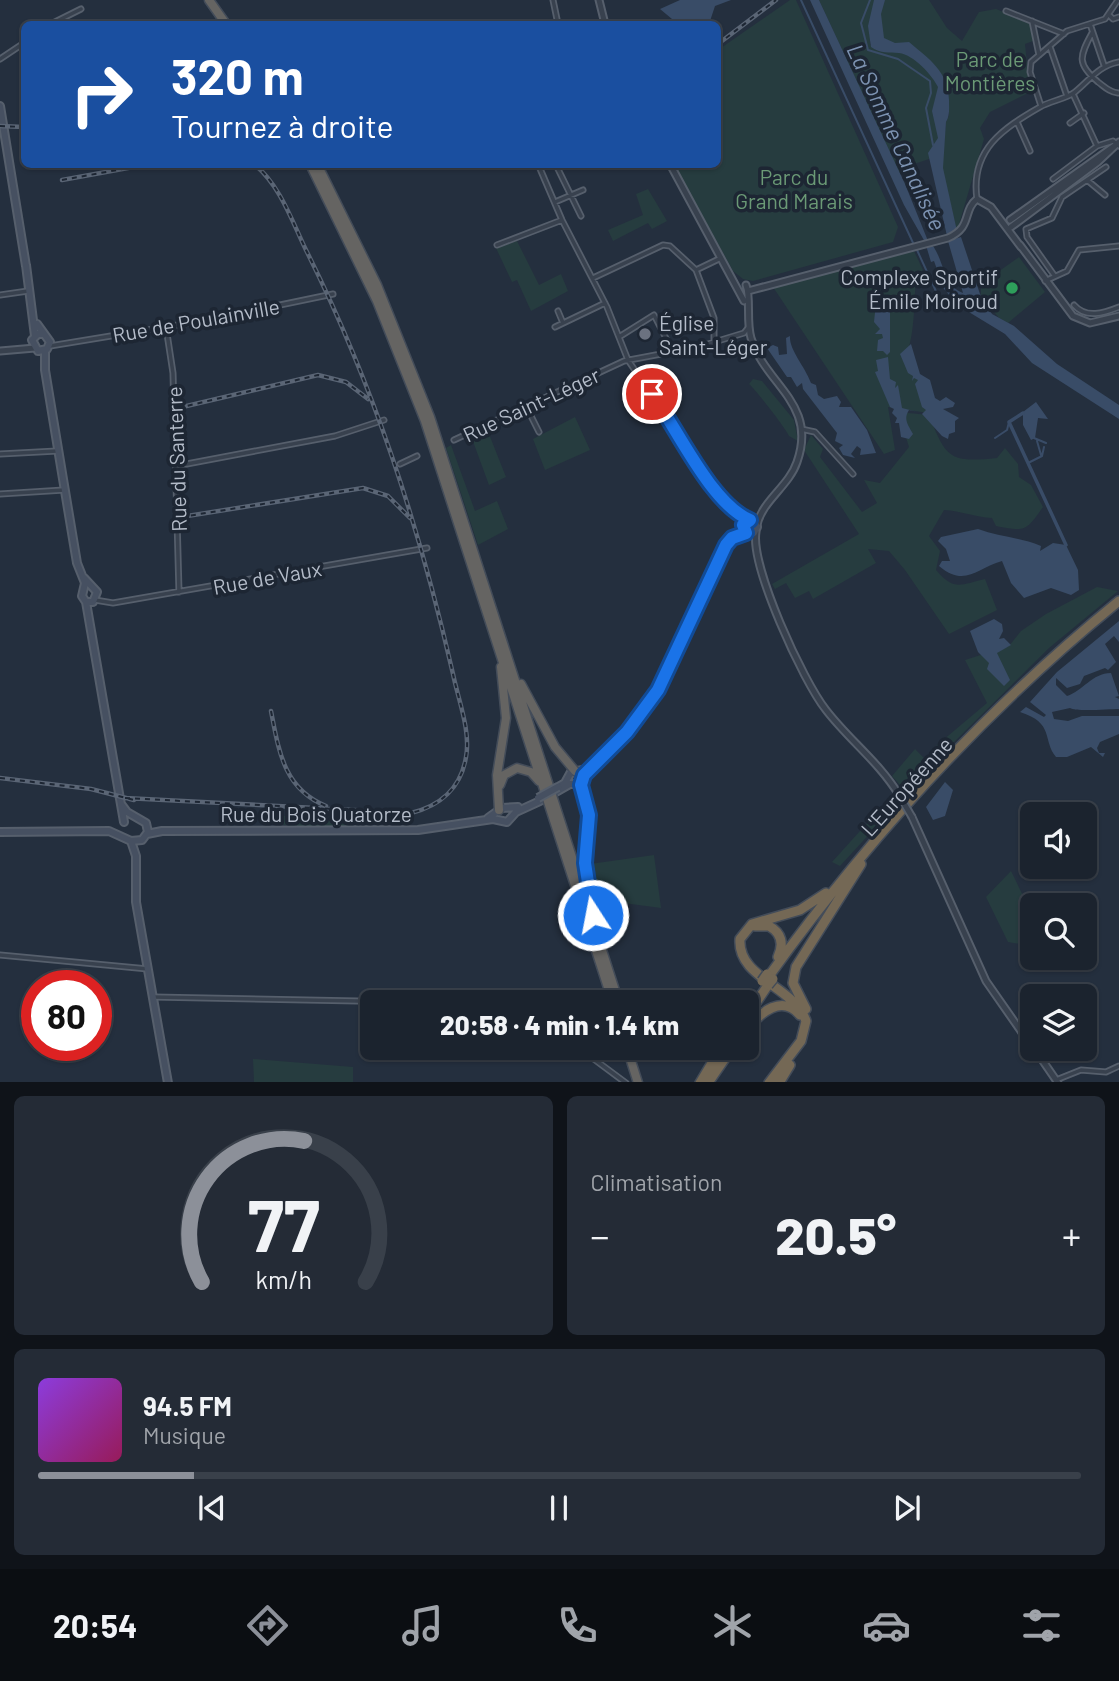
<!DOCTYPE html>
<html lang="fr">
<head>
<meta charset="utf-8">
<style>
  :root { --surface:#1b232e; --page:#242b36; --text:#f1f3f6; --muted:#a0a4aa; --line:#39404a; --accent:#8c9099 }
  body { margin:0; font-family:Barlow,sans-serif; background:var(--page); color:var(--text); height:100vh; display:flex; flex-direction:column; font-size:26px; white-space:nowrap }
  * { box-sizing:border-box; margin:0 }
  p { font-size:23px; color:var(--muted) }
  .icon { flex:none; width:38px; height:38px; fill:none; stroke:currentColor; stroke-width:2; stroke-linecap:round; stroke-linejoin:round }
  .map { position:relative; height:1082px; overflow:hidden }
  .side { display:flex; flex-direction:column; gap:14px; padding:14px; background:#0f1319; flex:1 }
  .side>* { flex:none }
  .guide { position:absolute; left:21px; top:21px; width:700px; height:147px; border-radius:10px; box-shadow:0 2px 5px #0004,0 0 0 2px var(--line); background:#1a4fa0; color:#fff; overflow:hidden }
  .buttons { position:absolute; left:1020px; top:802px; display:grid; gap:14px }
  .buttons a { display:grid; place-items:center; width:77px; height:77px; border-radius:10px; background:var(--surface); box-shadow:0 2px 5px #0004,0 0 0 2px var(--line); font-size:35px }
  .speed { position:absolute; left:21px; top:970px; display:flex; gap:14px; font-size:35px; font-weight:700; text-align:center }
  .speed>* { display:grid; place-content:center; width:91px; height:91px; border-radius:50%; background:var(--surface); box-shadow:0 2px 5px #0004,0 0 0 2px var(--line); line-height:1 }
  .speed .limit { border:10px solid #d22; background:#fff; color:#111 }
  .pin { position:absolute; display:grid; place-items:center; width:60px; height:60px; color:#fff; margin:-30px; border:4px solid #fff; border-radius:50%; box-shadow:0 2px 7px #0007 }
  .me { position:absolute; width:77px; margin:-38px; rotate:349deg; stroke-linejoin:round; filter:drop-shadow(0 0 5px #0008) }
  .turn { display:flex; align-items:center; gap:24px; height:147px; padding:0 35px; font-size:32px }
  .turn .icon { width:91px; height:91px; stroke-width:2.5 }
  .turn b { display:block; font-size:49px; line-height:60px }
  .big { font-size:52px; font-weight:800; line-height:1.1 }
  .side .tile { flex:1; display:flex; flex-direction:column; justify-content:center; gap:10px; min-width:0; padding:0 24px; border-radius:10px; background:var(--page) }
  .side .dial { align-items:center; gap:0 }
  .dial svg { height:182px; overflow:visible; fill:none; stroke:var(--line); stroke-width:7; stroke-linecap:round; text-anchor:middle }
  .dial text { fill:var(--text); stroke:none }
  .song { display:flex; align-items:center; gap:21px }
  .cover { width:84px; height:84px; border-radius:10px; background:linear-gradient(135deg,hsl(270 70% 55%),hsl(330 70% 35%)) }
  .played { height:7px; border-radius:4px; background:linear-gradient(90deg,var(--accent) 15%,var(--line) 15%) }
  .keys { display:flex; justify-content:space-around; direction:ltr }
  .heat { display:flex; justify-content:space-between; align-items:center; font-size:38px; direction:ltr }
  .side .tiles { flex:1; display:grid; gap:14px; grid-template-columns:1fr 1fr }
  .tile:last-child { grid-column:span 2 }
  .trip { position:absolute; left:360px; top:990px; width:399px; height:70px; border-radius:10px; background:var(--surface); box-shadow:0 2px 5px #0004,0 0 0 2px var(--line); font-weight:800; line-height:70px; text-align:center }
  .dock { display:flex; height:112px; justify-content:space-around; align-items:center; background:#0b0e12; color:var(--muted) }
  .dock .icon { width:49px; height:49px }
  .dock .active { color:var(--accent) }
  .dock b { font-size:32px; color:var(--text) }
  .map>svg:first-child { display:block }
  .green { fill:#263c3f }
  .water { fill:#394c67 }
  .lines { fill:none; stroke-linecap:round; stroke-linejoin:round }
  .stream { stroke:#394c67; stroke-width:2 }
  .canal { stroke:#394c67; stroke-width:3.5 }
  .minor-casing { stroke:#565f6c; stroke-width:7 }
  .tertiary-casing { stroke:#565f6c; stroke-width:9 }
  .secondary-casing { stroke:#565f6c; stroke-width:10 }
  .trunk-casing { stroke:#434c59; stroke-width:11 }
  .motorway-casing { stroke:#434c59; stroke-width:12 }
  .minor { stroke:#38414e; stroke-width:3.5 }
  .tertiary { stroke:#38414e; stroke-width:5 }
  .secondary { stroke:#465061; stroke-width:6 }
  .trunk { stroke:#656462; stroke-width:8 }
  .motorway { stroke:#746855; stroke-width:9 }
  .rail-casing { stroke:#5a6575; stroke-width:4.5 }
  .rail { stroke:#1d2633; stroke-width:2; stroke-dasharray:5; stroke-linecap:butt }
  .tertiary-bridge-casing { stroke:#565f6c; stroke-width:9; stroke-linecap:butt }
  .secondary-bridge-casing { stroke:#565f6c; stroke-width:10; stroke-linecap:butt }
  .motorway-bridge-casing { stroke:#434c59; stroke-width:12; stroke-linecap:butt }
  .tertiary-bridge { stroke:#38414e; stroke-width:5 }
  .secondary-bridge { stroke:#465061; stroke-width:6 }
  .motorway-bridge { stroke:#746855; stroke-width:9 }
  .route-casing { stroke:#114b97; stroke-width:18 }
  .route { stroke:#1a73e8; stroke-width:12 }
  .leisure-dot { fill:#2e9e5b; stroke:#1d2633; stroke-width:2.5 }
  .worship-dot { fill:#6b7280; stroke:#1d2633; stroke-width:2.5 }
  .labels { text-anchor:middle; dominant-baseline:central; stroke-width:7; stroke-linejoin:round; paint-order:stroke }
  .park-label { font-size:21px; fill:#6b9a76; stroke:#1d2633 }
  .poi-label { font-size:21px; fill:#b4bcc9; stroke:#1d2633; text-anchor:end }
  .street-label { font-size:21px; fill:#b4bcc9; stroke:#1d2633 }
  .water-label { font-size:23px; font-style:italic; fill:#7c92b1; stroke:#1d2633 }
</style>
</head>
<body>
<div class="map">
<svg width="1119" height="1083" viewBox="0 0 1119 1083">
  <rect width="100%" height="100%" fill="#242f3e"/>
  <path class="green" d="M790 0H796L898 227 893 242 753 281 743 279 733 271 674 165 718 164V50Z
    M819 0H878L870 45 901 51 926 66 940 84V140L929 159 911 165 908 175 899 173Z
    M884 0H929L947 28 962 41 979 12 996 9 1030 23 1033 41 1025 44 1030 92 990 112 980 128 984 139 957 231 942 168 946 122 949 115 946 80 886 42C874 29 879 16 884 0Z
    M648 189 667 221 652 229 648 223 613 241 608 230 643 215 636 194Z
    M517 241 539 285 561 274 568 291 531 311 517 280 512 282 496 248Z
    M914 251 923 270 916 277C914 301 915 332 907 353L935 414 888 407 895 450 884 454 773 287Z
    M1019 257 1045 292 1008 323 999 318 981 296V284Z
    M753 379 762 381 794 420 798 441 789 436C786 429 756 390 749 384Z
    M898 412 929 415C946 458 949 463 997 458L1005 448 1018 464 1019 477 1031 485 1043 507C1026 531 1026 532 996 526L992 518C975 517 961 511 944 510L929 536 940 551 936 570C954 591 960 585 985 579L997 610 949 634 905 570 889 551 868 549 876 563 813 599 809 591 795 598 786 583 775 589 772 584 859 534 804 450 811 435 823 449 820 457 862 512 877 503 864 480 880 483 909 447Z
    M575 417 590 450 545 470 533 439Z
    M487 429 506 477 489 485 471 436Z
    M451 445 475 511 497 501 508 529 478 545 446 448Z
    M1097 587 1118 591 1049 648 945 751 936 746 987 703 965 660 1009 646 1021 631 1046 614Z
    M915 749 930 764 906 792 892 776Z
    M896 799V805L840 866 832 862 888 800Z
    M319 815 347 818 353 827 307 829 275 823 278 816Z
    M654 855 661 908 593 899 590 864Z
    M1011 871 1032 914V946L1008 942 986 897Z
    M253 1059 353 1067V1082H254Z"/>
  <path class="water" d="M680 0H731L715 6 709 24H668L672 19 660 9Z
    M810 0H819L905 184 928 241C944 253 941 285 963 293L948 241 961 237 980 294 992 314 1014 326 1057 364 1119 405V419L1032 363 1005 334 959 306 944 289 934 261 931 262 925 242 904 205Z
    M874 0H885L881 14 884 38 895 43 909 42C930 60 948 71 949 100 949 109 950 115 946 122L943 168 957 231 947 236 928 153 938 138 932 111 938 87C932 75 914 55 899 53 889 52 881 54 871 47L868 26Z
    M882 297 890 298C890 315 890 336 890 352L887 355 883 351H877L878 340 883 338 882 334H875L880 329 874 322 876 303Z
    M790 336C789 350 804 365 811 383L816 385 818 395 824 399 837 396 841 402 839 407H851L867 430 876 453 860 455 861 449 857 446 851 454 855 458 843 455 839 448 843 445 835 441 837 433 803 389 802 383 797 387 791 377H787L767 348 773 345 778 347 779 355 787 354 786 338Z
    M911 344 920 374 930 380 935 398 940 401 946 397 955 403 953 407 943 409 959 418 955 421V432L949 434 948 439 942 436 922 414 926 410 922 407 915 384 918 380 914 378 912 381 913 376 908 373 900 354Z
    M888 357 890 379 896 382 895 388 898 385 902 408 918 412 909 410C903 419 908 425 913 434L909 439 901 437 899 423H895L897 418 892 413 894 409 890 407 875 372 878 371 876 360Z
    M1036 402 1048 419 1038 418 1035 438 1031 440 1023 425V412Z
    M978 529C999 537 1020 537 1041 546L1040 551 1053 543 1066 545 1078 570 1079 590 1071 595 1051 588 1024 598 1011 583 1002 561C977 568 965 588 939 566L942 561H950L946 549 938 541 941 537Z
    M994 619 1002 624 1003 631 999 639 1004 638 1011 645 997 653 1010 680 1004 686 987 669 989 663 978 652 970 631Z
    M1119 621V642L1114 636 1105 644 1116 662 1108 670 1105 668 1084 676 1080 684 1067 688 1056 678V685L1067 696C1083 691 1092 673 1111 673L1119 696 1115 697 1119 699V709C1109 709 1076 712 1070 708L1052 712 1054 719 1068 721 1082 716H1119V734L1100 742 1097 748 1099 753H1105L1103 757 1091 747 1067 757H1056C1042 740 1055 723 1020 712L1026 707 1044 717 1046 715 1030 702 1057 672Z
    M945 782 953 790 945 816 933 820 926 807Z"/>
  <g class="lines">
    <path class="stream" d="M801 0 914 245
      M870 0 861 23 868 50 898 59 930 81 931 93 926 108 933 145
      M917 250 940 300
      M995 438 1007 430 1009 422
      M1034 438 1046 443
      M1037 441 1041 455
      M1028 463 1042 456 1044 447"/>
    <path class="canal" d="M1023 413 1009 422 1066 545"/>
    <defs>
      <path id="minor" d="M553 0 558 24
        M1006 11 1064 34
        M1109 15 1113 19 1119 17
        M1032 21 1039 55
        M51 24 81 9
        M1090 24 1104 65
        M1092 33C1079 57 1077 64 1098 82 1105 87 1109 92 1118 93
        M1050 47 1067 96
        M0 59 24 43
        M1041 106 1030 72 1031 62 1067 31 1105 19 1118 0
        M1017 122 1030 151
        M1070 123 1084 113
        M1097 146 1113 141 1119 146
        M538 164 562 220 607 307 628 360 714 488 737 513 749 520
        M557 167 581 216
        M1053 179 1097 146 1073 94
        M1087 180 1105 195
        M977 199C970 150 1003 128 1040 107 1050 101 1066 99 1075 92 1091 79 1098 66 1119 62
        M555 202 583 190
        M497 245 562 220
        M1054 275 1027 237 1026 229 1052 218 1062 197 1106 167
        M593 278 663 245 670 246 696 270
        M1045 281 1067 271 1079 250 1119 246
        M0 295 28 291
        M1074 305C1086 319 1104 313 1119 307
        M558 311 563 323
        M166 327 173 373 179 592
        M555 327 605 303
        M619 337 654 315 672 350
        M714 342V318L696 270 721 258
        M50 346 208 320 333 294
        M526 406 539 432
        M801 429 815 432 853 474
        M454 440 624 361 698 347 744 333 748 328
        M0 454 57 451
        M400 464 417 456
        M176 466 335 436 384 420
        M0 494 64 490
        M95 600 113 603 427 548
        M0 955 148 969
        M153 997 461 1003
        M579 1048 626 1083
        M1056 1080 1081 1070 1106 1072 1119 1066"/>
      <path id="tertiary" d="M599 0 605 24
        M670 164 744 301
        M1010 220 1117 144
        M1011 227 1098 162 1119 142
        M1020 245 1073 316 1090 323 1119 316
        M746 285C751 297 746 322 751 338 765 385 818 403 797 462 789 486 762 501 757 525
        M748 291 948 238C973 227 962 211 977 199L991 207 1021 247
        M0 351 35 348
        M756 532C750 566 803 681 826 710 849 740 879 762 899 795
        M912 817 986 981 1032 1047
        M1034 1048 1058 1083"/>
      <path id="secondary" d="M0 106 26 266
        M26 265 35 336
        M37 324 50 342 47 349 38 351 32 340 38 334H43
        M45 350V370L63 479 77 563 85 583 82 596 86 602H93L97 592 84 578
        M735 536 754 533 757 527 754 521 744 523 746 533
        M86 602 124 822
        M558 787 565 783 571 772 583 770 599 759 648 705 672 661 726 545 743 527
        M556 792 570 784H579L588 769
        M488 818 502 808 518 807
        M0 832 109 831 131 841 142 840 148 832 146 823 127 812 121 804
        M147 834 162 831 418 830 493 819 507 822 516 812 540 801
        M131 841 136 856V902L168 1083"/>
      <path id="trunk" d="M209 0 226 24
        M310 164 377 301 425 421 613 1003
        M317 164 377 285 430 417 619 1003
        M521 684 555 747 575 771
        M581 782 588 815 585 863 588 893
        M500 785 504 775 517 768 531 772 539 781
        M499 810 497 775 506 718 501 667
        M627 1048 638 1083"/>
      <path id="motorway" d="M755 926H769C782 933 784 944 778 957
        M769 976C870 836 985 710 1119 601
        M806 1009 793 983 796 967 861 864
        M747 1016 768 985
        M747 1029C761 1012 782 994 800 1015
        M700 1083 721 1048
        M708 1083 732 1048
        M769 1083 801 1041 806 1021C795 987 737 978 740 939L752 924 800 910 826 893
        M779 1083 790 1065"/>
    </defs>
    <use href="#minor" class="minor-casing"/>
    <use href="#tertiary" class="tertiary-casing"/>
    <use href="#secondary" class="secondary-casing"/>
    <use href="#trunk" class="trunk-casing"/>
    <use href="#motorway" class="motorway-casing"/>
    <use href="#minor" class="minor"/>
    <use href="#tertiary" class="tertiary"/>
    <use href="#secondary" class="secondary"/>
    <use href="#trunk" class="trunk"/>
    <use href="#motorway" class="motorway"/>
    <defs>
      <path id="rail" d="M718 44 776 0
        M0 126 24 127
        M62 180 150 164
        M178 408 318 375 346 382 368 399
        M181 517 363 488 388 496 410 518
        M271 711C279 752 284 789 326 806
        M0 778 91 789 134 800
        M125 798 411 813C440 806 461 788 466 757 471 731 458 699 453 674 419 526 374 386 306 250 292 221 280 185 254 164"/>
    </defs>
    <use href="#rail" class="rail-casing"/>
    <use href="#rail" class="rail"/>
    <defs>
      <path id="tertiary-bridge" d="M899 795 912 817"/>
      <path id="secondary-bridge" d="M538 798 558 787"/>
      <path id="motorway-bridge" d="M762 981 767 974
        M768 985 773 979"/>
    </defs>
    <use href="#tertiary-bridge" class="tertiary-bridge-casing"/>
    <use href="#secondary-bridge" class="secondary-bridge-casing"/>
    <use href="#motorway-bridge" class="motorway-bridge-casing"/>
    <use href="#tertiary-bridge" class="tertiary-bridge"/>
    <use href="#secondary-bridge" class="secondary-bridge"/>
    <use href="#motorway-bridge" class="motorway-bridge"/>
  </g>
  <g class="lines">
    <defs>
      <path id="route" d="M593 915 585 863 589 815 581 785 584 775 627 732 658 690 726 545 732 538 746 533 743 525 750 520C711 504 677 428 652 394"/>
    </defs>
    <use href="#route" class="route-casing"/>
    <use href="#route" class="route"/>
  </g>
  <circle class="leisure-dot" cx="1012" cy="288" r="7"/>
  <circle class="worship-dot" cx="645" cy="334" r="7"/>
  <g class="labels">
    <g class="park-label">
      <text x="990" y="58">Parc de<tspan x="990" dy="24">Montières</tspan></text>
      <text x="794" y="176">Parc du<tspan x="794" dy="24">Grand Marais</tspan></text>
    </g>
    <g class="poi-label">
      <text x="998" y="276">Complexe Sportif<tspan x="998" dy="24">Émile Moiroud</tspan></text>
      <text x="659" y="322" text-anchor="start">Église<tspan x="659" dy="24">Saint-Léger</tspan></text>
    </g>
    <g class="street-label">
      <text transform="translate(196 320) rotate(-10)">Rue de Poulainville</text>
      <text transform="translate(531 404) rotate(-25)">Rue Saint-Léger</text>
      <text transform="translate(176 459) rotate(-92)">Rue du Santerre</text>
      <text transform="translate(267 577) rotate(-10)">Rue de Vaux</text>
      <text transform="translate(906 786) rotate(-48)">L'Européenne</text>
      <text x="316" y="813">Rue du Bois Quatorze</text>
    </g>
    <g class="water-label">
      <text transform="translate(897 137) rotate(65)">La Somme Canalisée</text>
    </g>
  </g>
</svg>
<div class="buttons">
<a><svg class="icon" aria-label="sound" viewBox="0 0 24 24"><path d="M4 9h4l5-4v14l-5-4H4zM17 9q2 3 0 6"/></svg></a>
<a><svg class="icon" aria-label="search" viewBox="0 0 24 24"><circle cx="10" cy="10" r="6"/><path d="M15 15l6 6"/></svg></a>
<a><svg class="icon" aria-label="layers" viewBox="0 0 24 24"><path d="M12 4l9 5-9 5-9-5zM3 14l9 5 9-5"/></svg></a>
</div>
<div class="speed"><div class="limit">80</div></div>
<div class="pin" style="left:652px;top:394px;background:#d93025"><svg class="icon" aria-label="arrive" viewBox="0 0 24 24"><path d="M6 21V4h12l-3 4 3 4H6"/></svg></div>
<svg class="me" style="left:593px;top:915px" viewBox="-20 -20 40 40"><circle r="17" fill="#1a73e8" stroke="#fff" stroke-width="3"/><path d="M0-11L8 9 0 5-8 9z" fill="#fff"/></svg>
<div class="trip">20:58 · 4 min · 1.4 km</div>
<div class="guide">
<div class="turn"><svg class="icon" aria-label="right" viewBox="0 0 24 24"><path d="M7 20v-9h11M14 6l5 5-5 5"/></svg><div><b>320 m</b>Tournez à droite</div></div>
</div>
</div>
<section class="side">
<div class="tiles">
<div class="tile dial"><svg viewBox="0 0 100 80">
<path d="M14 69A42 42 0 1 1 86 69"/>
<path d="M14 69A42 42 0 0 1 59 7" stroke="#8c9099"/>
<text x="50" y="56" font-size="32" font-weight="700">77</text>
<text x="50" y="72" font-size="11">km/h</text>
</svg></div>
<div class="tile"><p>Climatisation</p>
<div class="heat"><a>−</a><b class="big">20.5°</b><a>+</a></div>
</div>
<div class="tile">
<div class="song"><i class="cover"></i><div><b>94.5 FM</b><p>Musique</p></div></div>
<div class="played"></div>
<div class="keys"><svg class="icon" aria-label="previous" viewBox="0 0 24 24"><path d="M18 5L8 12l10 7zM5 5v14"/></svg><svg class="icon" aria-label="pause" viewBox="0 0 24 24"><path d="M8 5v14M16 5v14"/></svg><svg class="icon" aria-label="next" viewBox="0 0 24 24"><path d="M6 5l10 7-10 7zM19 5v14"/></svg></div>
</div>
</div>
</section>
<nav class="dock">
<b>20:54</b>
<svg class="icon active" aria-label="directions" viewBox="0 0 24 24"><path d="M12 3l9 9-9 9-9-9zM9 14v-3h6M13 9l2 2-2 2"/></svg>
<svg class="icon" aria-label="music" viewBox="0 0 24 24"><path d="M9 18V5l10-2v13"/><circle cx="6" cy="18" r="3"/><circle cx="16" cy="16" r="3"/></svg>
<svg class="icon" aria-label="phone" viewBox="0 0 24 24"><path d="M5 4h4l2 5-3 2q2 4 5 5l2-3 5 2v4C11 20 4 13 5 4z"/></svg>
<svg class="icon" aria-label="climate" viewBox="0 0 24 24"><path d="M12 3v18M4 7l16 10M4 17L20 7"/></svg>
<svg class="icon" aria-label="car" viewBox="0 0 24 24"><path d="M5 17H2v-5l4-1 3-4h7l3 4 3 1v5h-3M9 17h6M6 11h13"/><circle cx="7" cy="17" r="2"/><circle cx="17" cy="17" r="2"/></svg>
<svg class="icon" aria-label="filters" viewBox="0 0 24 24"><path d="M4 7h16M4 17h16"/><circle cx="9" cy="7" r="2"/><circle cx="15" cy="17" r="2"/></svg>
</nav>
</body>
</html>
